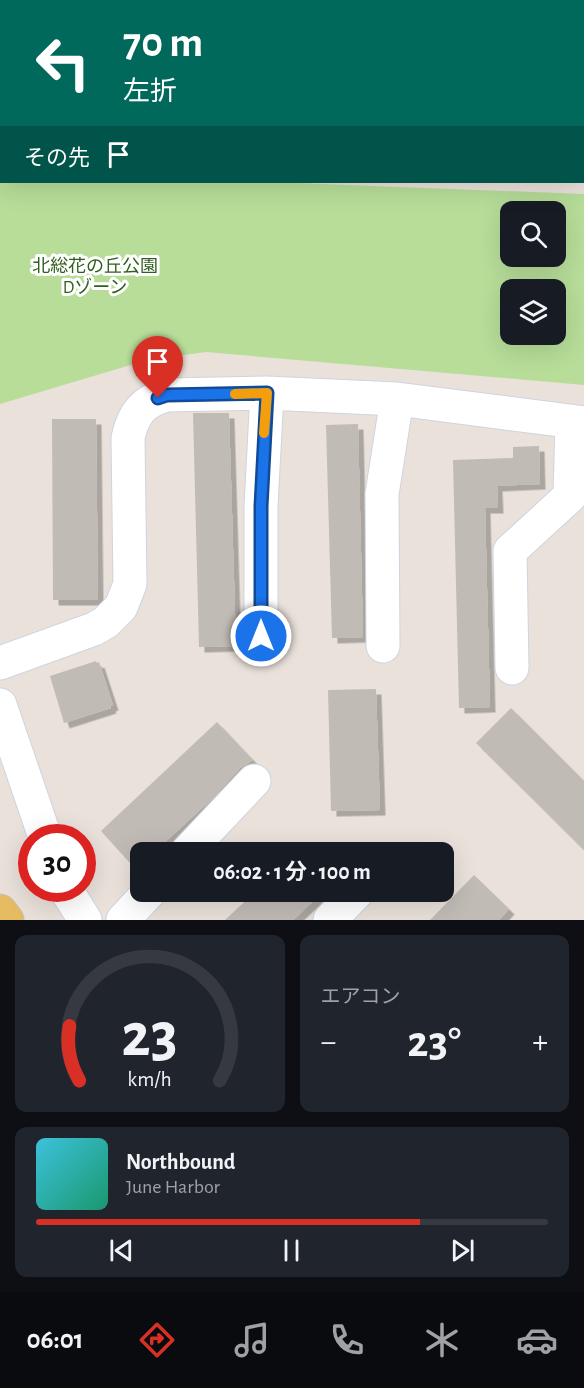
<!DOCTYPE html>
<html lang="ja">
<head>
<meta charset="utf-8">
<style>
  :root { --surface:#171b24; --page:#20242c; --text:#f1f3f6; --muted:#9ea1a6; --line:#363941; --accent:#d93025 }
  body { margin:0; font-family:"Alegreya Sans","Noto Sans JP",sans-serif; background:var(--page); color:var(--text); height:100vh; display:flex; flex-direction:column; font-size:22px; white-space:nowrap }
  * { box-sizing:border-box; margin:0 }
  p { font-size:20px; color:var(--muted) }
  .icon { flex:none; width:33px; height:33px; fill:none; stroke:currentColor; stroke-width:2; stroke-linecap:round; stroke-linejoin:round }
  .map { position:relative; height:920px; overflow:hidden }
  .drawer { display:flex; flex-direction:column; gap:15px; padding:15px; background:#0d0f14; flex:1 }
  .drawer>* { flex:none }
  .guide { position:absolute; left:0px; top:0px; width:585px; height:183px; box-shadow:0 6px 24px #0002; background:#00695c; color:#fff; overflow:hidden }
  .tools { position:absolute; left:500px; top:201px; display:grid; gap:12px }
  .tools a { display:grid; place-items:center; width:66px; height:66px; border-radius:12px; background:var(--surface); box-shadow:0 6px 24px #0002; font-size:30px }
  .speed { position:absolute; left:18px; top:824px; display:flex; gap:12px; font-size:30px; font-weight:700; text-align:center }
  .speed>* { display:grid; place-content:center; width:78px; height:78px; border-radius:50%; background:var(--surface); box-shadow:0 6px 24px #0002; line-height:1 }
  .speed .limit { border:9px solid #d22; background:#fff; color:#111 }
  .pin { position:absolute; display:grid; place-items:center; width:51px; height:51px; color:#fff; margin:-62px -26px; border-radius:50% 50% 50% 0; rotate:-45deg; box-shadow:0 0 6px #0007 }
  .pin .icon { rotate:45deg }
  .me { position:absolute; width:66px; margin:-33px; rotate:0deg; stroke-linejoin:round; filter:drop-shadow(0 0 4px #0008) }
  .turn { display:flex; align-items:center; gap:21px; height:126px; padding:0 24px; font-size:27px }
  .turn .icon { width:78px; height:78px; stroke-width:2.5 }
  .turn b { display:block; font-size:42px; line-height:51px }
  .then { display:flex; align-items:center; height:57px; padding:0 24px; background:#0003; gap:12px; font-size:22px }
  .big { font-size:45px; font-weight:700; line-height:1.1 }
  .drawer .tile { flex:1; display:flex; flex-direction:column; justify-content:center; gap:9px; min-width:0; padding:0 21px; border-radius:12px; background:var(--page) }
  .drawer .dial { align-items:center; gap:0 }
  .dial svg { height:156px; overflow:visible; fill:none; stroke:var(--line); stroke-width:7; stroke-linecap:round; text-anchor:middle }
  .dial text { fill:var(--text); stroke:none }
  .song { display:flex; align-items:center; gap:18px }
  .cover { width:72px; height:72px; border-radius:9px; background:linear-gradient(135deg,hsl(190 70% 55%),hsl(160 70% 35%)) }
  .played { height:6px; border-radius:3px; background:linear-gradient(90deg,var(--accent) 75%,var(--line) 75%) }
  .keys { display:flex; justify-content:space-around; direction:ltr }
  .heat { display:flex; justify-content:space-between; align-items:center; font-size:33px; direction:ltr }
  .drawer .tiles { flex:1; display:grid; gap:15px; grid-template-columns:1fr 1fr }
  .tile:last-child { grid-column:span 2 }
  .trip { position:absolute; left:130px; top:842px; width:324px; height:60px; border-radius:12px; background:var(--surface); box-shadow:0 6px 24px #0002; font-weight:700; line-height:60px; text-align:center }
  .tab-bar { display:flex; height:96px; justify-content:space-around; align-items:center; background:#090b0e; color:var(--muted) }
  .tab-bar .icon { width:42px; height:42px }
  .tab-bar .selected { color:var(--accent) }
  .tab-bar b { font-size:27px; color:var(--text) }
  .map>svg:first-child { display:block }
  .green { fill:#b7dd99; fill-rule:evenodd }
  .water { fill:#72d2e6 }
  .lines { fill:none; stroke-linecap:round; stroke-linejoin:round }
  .stream { stroke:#72d2e6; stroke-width:8 }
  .building { fill:#c1bbb6; filter:url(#shadow) }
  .minor-casing { stroke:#cfd4e0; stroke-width:35 }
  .major-casing { stroke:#c3c3c3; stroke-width:35 }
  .minor { stroke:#fff; stroke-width:33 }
  .major { stroke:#e7bb61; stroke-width:33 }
  .route-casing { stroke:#114b97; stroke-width:15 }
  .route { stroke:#1a73e8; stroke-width:10 }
  .slow { stroke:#f59e0b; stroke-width:10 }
  .labels { text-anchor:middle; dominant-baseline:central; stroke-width:6; stroke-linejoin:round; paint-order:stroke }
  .park-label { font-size:18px; fill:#315e1d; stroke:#fff }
</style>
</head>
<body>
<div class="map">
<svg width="584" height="920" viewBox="0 0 584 920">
  <defs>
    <filter id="shadow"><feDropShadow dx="5.5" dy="5.5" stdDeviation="0" flood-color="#0004"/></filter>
  </defs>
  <rect width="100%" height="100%" fill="#e9e1da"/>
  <path class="green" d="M0 180 270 182 584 194V385L206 352 147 360 0 404ZM510 212H555V256H510ZM510 290H555V334H510Z"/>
  <path class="water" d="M233 0H584V64V2Z"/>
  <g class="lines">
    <path class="stream" d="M149 2 159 0
      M0 33 2 34"/>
  </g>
  <path class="building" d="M193 413H229L236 646 199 647Z
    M52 419H96L98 600H53Z
    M358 424 363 637 332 638 326 425Z
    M539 446 540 484 497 486 498 508H485L490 707 459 708 453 460 513 458V447Z
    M96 661 97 663 99 662 113 705 110 706 111 708 64 723 50 676Z
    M376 689 380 810 331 811 328 690Z
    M511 708 584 781V850L476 743Z
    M217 722 253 760 240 768 212 799 154 852H141V875L101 831Z
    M474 875 509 909 499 920H430Z
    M256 891H324L293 920H225Z"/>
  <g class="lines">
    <defs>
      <path id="minor" d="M261 636V506L267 393
        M383 646 382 494 397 399
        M0 663 94 629 106 622 121 607 130 584 128 438C133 414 143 401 167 395L267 393 397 399 584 423
        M512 668 510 551 570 496 572 422
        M0 705 45 837
        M187 852 254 781
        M65 888 85 920
        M123 920 150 891
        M330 920 358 891"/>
      <path id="major" d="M0 152H2
        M0 911 7 920"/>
    </defs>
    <use href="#minor" class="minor-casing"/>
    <use href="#major" class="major-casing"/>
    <use href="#minor" class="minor"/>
    <use href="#major" class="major"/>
  </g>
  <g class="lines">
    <defs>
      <path id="route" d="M158 398 167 395 267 393 261 506V636"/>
    </defs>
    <use href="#route" class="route-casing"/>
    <use href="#route" class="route"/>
    <path class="slow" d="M235 394 267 393 264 433"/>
  </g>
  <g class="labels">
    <g class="park-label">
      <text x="95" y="267">北総花の丘公園<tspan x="95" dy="21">Dゾーン</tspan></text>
    </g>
  </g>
</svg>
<div class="tools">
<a><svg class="icon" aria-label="search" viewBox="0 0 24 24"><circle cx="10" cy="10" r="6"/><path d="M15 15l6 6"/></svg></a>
<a><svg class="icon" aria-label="layers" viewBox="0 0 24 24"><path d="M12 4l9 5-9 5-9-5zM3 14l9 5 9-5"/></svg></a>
</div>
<div class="speed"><div class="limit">30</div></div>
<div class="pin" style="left:158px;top:398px;background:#d93025"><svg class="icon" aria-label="arrive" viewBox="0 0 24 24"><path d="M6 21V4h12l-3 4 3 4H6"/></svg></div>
<svg class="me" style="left:261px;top:636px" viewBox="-20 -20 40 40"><circle r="17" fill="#1a73e8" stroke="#fff" stroke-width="3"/><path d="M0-11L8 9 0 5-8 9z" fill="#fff"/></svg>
<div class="trip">06:02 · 1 分 · 100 m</div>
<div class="guide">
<div class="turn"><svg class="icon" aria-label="left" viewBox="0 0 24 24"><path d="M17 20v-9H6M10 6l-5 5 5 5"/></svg><div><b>70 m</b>左折</div></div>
<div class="then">その先<svg class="icon" aria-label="arrive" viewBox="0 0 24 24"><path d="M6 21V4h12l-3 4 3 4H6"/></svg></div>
</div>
</div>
<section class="drawer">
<div class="tiles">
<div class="tile dial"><svg viewBox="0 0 100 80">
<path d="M14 69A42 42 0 1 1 86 69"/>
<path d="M14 69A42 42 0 0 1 9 41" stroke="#d93025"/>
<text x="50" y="56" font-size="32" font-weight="700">23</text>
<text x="50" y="72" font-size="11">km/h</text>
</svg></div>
<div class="tile"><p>エアコン</p>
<div class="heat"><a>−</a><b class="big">23°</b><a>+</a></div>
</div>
<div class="tile">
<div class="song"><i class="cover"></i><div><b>Northbound</b><p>June Harbor</p></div></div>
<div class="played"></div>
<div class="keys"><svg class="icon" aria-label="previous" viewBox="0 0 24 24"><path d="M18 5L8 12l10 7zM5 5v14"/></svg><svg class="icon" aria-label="pause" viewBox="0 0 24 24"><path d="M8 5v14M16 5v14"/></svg><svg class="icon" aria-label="next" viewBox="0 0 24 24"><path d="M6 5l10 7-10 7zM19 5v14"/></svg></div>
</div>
</div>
</section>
<nav class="tab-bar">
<b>06:01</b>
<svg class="icon selected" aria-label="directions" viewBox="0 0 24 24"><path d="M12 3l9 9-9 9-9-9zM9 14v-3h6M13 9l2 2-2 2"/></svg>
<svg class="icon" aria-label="music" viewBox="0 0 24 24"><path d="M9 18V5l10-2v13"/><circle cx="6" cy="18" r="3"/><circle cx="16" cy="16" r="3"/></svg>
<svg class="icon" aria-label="phone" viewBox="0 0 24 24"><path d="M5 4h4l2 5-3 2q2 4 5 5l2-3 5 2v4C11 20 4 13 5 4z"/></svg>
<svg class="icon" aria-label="climate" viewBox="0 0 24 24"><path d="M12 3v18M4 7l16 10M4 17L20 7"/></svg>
<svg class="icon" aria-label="car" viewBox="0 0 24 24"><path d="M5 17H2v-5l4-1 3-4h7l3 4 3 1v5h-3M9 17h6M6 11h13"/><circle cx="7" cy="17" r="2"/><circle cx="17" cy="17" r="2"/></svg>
</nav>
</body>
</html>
